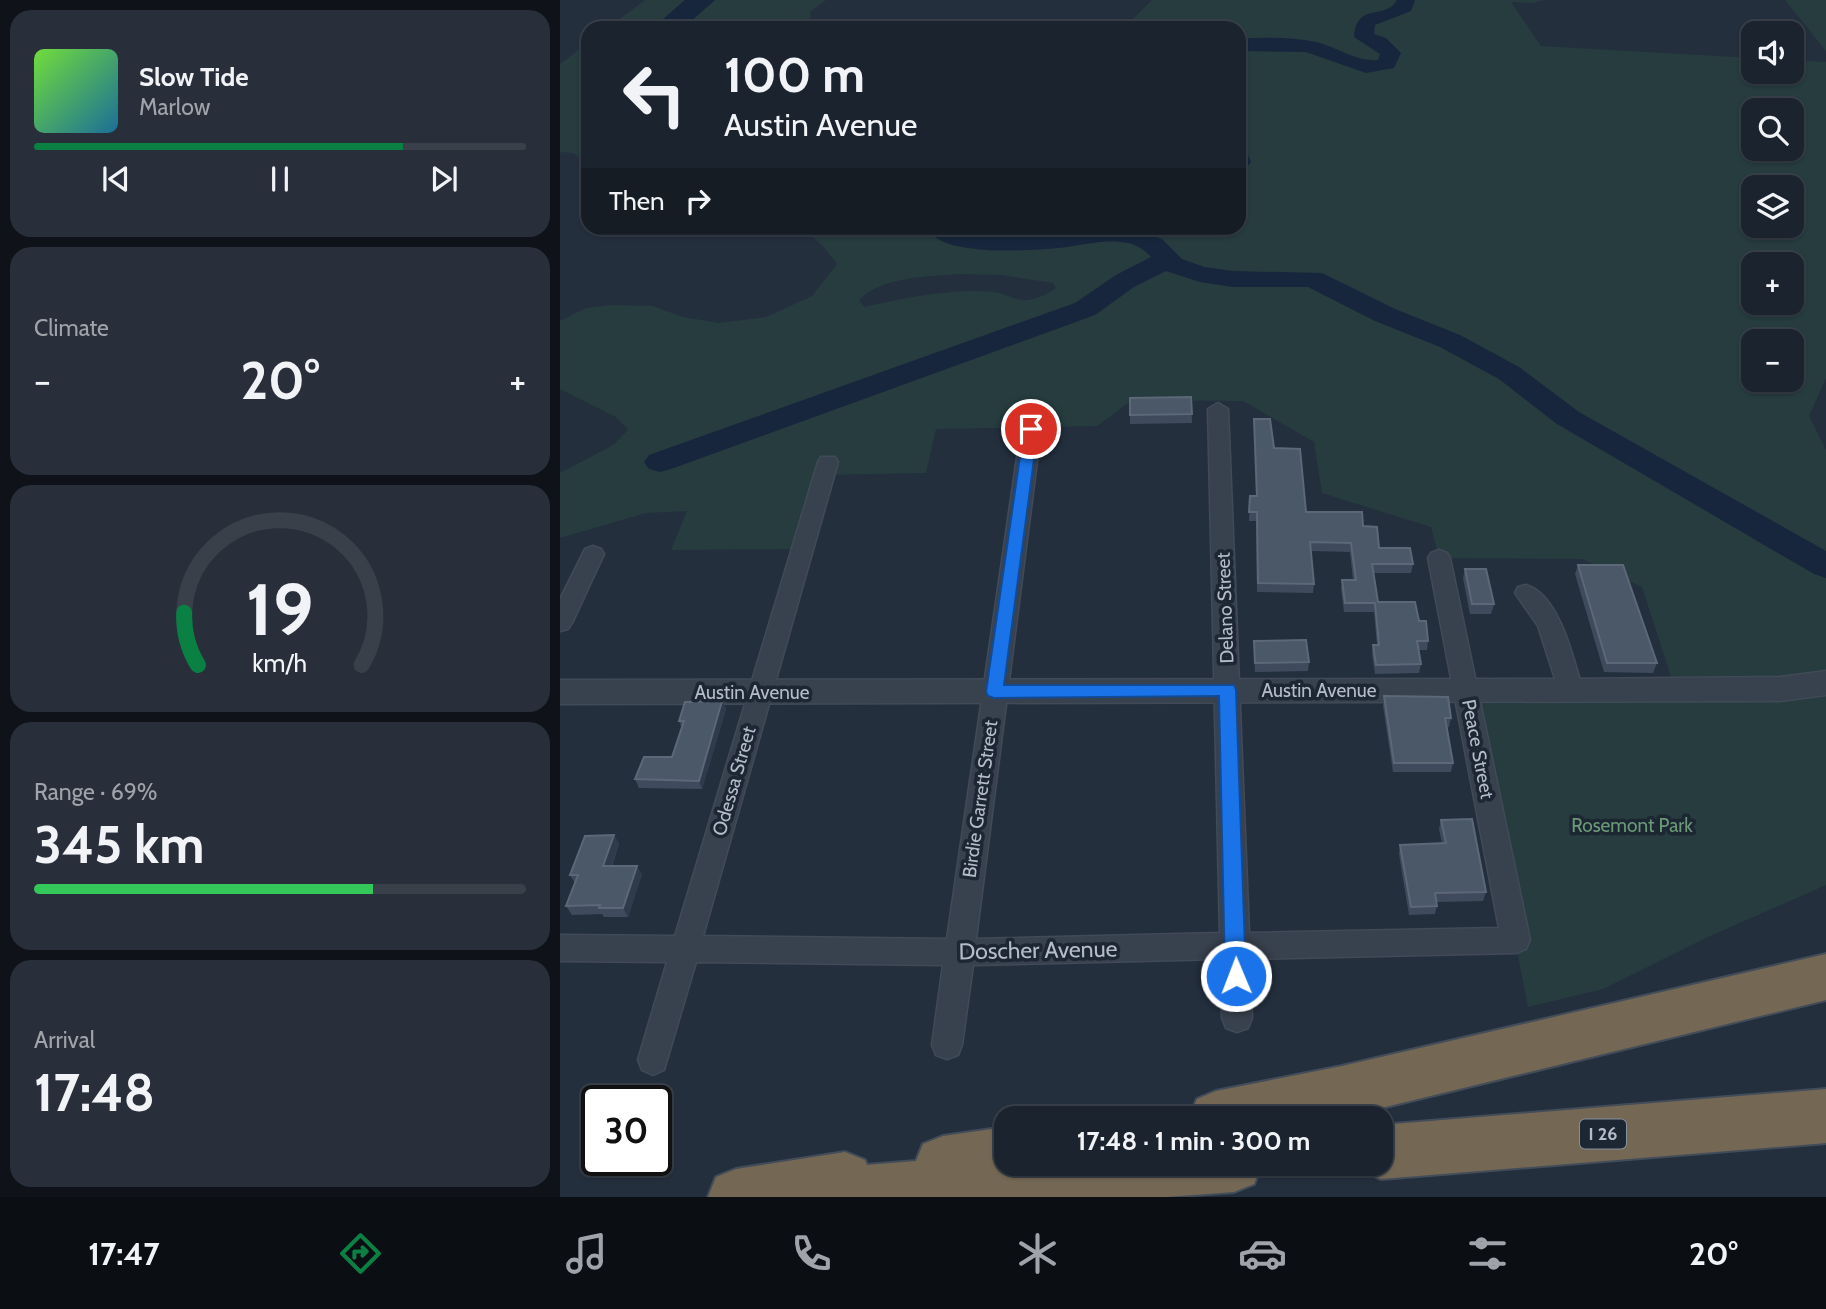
<!DOCTYPE html>
<html lang="en">
<head>
<meta charset="utf-8">
<style>
  :root { --surface:#1b232e; --page:#282f3a; --text:#f1f3f6; --muted:#a0a4aa; --line:#39404a; --accent:#0b8043 }
  body { margin:0; font-family:Cabin,sans-serif; background:var(--page); color:var(--text); height:100vh; display:flex; flex-direction:column; font-size:26px; white-space:nowrap }
  * { box-sizing:border-box; margin:0 }
  p { font-size:23px; color:var(--muted) }
  .icon { flex:none; width:38px; height:38px; fill:none; stroke:currentColor; stroke-width:2; stroke-linecap:round; stroke-linejoin:round }
  .map { position:relative; flex:1; overflow:hidden }
  .details { display:flex; flex-direction:column; gap:10px; padding:10px; background:#0f1319; width:560px }
  .details>* { flex:none }
  .top-card { position:absolute; left:21px; top:21px; width:665px; height:214px; border-radius:21px; box-shadow:0 2px 5px #0004,0 0 0 2px var(--line); background:#1b232e; color:var(--text); overflow:hidden }
  .tools { position:absolute; left:1181px; top:21px; display:grid; gap:14px }
  .tools a { display:grid; place-items:center; width:63px; height:63px; border-radius:14px; background:var(--surface); box-shadow:0 2px 5px #0004,0 0 0 2px var(--line); font-size:35px }
  .speed { position:absolute; left:21px; top:1085px; display:flex; gap:14px; font-size:35px; font-weight:700; text-align:center }
  .speed>* { display:grid; place-content:center; width:91px; height:91px; border-radius:50%; background:var(--surface); box-shadow:0 2px 5px #0004,0 0 0 2px var(--line); line-height:1 }
  .speed .limit { border:4px solid #111; border-radius:10px; background:#fff; color:#111 }
  .pin { position:absolute; display:grid; place-items:center; width:60px; height:60px; color:#fff; margin:-30px; border:4px solid #fff; border-radius:50%; box-shadow:0 2px 7px #0007 }
  .me { position:absolute; width:77px; margin:-38px; rotate:359deg; stroke-linejoin:round; filter:drop-shadow(0 0 5px #0008) }
  .turn { display:flex; align-items:center; gap:24px; height:147px; padding:0 28px; font-size:32px }
  .turn .icon { width:91px; height:91px; stroke-width:2.5 }
  .turn b { display:block; font-size:49px; line-height:60px }
  .then { display:flex; align-items:center; height:66px; padding:0 28px; background:#0003; gap:14px; font-size:26px }
  .big { font-size:52px; font-weight:700; line-height:1.1 }
  .details .card { flex:1; display:flex; flex-direction:column; justify-content:center; gap:10px; min-width:0; padding:0 24px; border-radius:21px; background:var(--page) }
  .details .dial { align-items:center; gap:0 }
  .dial svg { height:182px; overflow:visible; fill:none; stroke:var(--line); stroke-width:7; stroke-linecap:round; text-anchor:middle }
  .dial text { fill:var(--text); stroke:none }
  .song { display:flex; align-items:center; gap:21px }
  .cover { width:84px; height:84px; border-radius:10px; background:linear-gradient(135deg,hsl(100 70% 55%),hsl(200 70% 35%)) }
  .played { height:7px; border-radius:4px; background:linear-gradient(90deg,var(--accent) 75%,var(--line) 75%) }
  .keys { display:flex; justify-content:space-around; direction:ltr }
  .heat { display:flex; justify-content:space-between; align-items:center; font-size:38px; direction:ltr }
  .charge { height:10px; border-radius:5px; background:linear-gradient(90deg,#34c759 69%,var(--line) 0) }
  .trip { position:absolute; left:434px; top:1106px; width:399px; height:70px; border-radius:21px; background:var(--surface); box-shadow:0 2px 5px #0004,0 0 0 2px var(--line); font-weight:700; line-height:70px; text-align:center }
  .tabs { display:flex; height:112px; justify-content:space-around; align-items:center; background:#0b0e12; color:var(--muted) }
  .tabs .icon { width:49px; height:49px }
  .tabs .selected { color:var(--accent) }
  .tabs b { font-size:32px; color:var(--text) }
  main { display:flex; flex:1; min-height:0 }
  .map>svg:first-child { display:block }
  .green { fill:#263c3f; fill-rule:evenodd }
  .water { fill:#17263c }
  .lines { fill:none; stroke-linecap:round; stroke-linejoin:round }
  .stream-far1 { stroke:#17263c; stroke-width:4.5 }
  .stream { stroke:#17263c; stroke-width:6 }
  .river { fill:#17263c; fill-rule:evenodd }
  .minor-casing { stroke:#414a57; stroke-width:3 }
  .tertiary-casing { stroke:#414a57; stroke-width:3 }
  .motorway-casing { stroke:#434c59; stroke-width:4 }
  .minor { fill:#38414e; fill-rule:evenodd }
  .tertiary { fill:#38414e; fill-rule:evenodd }
  .motorway { fill:#746855; fill-rule:evenodd }
  .wall { fill:#3f4b5c }
  .shaded-wall { fill:#2f3b4b }
  .building { fill:#4b5868; stroke:#5c6777; stroke-width:2 }
  .route { fill:#1a73e8; stroke:#114b97; stroke-width:2 }
  .labels { text-anchor:middle; dominant-baseline:central; stroke-width:7; stroke-linejoin:round; paint-order:stroke }
  .shield { fill:#1d2633; stroke:#878f9c; stroke-width:2 }
  .shield-label { font-size:18px; font-weight:bold; fill:#b4bcc9 }
  .street-label { font-size:19px; fill:#b4bcc9; stroke:#1d2633 }
  .park-label { font-size:19px; fill:#6b9a76; stroke:#1d2633 }
  .near-street-label { font-size:23px; fill:#b4bcc9; stroke:#1d2633 }
</style>
</head>
<body>
<main>
<section class="details">
<div class="card">
<div class="song"><i class="cover"></i><div><b>Slow Tide</b><p>Marlow</p></div></div>
<div class="played"></div>
<div class="keys"><svg class="icon" aria-label="previous" viewBox="0 0 24 24"><path d="M18 5L8 12l10 7zM5 5v14"/></svg><svg class="icon" aria-label="pause" viewBox="0 0 24 24"><path d="M8 5v14M16 5v14"/></svg><svg class="icon" aria-label="next" viewBox="0 0 24 24"><path d="M6 5l10 7-10 7zM19 5v14"/></svg></div>
</div>
<div class="card"><p>Climate</p>
<div class="heat"><a>−</a><b class="big">20°</b><a>+</a></div>
</div>
<div class="card dial"><svg viewBox="0 0 100 80">
<path d="M14 69A42 42 0 1 1 86 69"/>
<path d="M14 69A42 42 0 0 1 8 46" stroke="#0b8043"/>
<text x="50" y="56" font-size="32" font-weight="700">19</text>
<text x="50" y="72" font-size="11">km/h</text>
</svg></div>
<div class="card"><p>Range · 69%</p><b class="big">345 km</b><div class="charge"></div></div>
<div class="card"><p>Arrival</p><b class="big">17:48</b></div>
</section>
<div class="map">
<svg width="1266" height="1197" viewBox="0 0 1266 1197">
  <rect width="100%" height="100%" fill="#242f3e"/>
  <path class="green" d="M85 0H125L93 28H48Z
    M155 0H266L250 12 251 17 236 28H123Z
    M592 0H984L973 3 951 2 981 46 1193 58 1194 72H1232V60L1266 62V378L1249 416 1266 450V885L1148 937 1043 989 968 1007 906 691 1115 689 1082 587 1022 559 879 558 871 527 762 493 754 442 683 401 572 400 537 426 376 429 366 473 264 475 242 549 111 550 127 511 86 513 0 538V473L53 445 68 430 56 417 0 389V321L26 308 51 305 93 306 123 317 159 323 206 317 252 296 277 264C262 244 252 231 226 228H679V28H552L572 20ZM1194 110H1232V149H1194ZM1194 187H1232V226H1194ZM1194 264H1232V303H1194ZM399 274 442 275 493 283 496 288C486 295 478 299 466 300 455 301 445 293 434 292 390 288 347 298 304 307L299 300C323 276 367 277 399 274ZM1194 341H1232V380H1194Z
    M1225 0H1266V51Z
    M28 43V163L13 153 0 152V64Z"/>
  <path class="water" d="M125 0H155L123 28H93Z"/>
  <g class="lines">
    <path class="stream-far1" d="M934 370 1082 454"/>
    <path class="stream" d="M1079 452 1266 559"/>
    <path class="river" d="M837 0H855L851 11 815 25 814 34 826 38 841 53 834 68 806 73 746 52 679 51V39C705 37 731 37 756 42 777 47 796 62 818 60L820 54 794 37C797 1 825 21 837 0Z
      M679 151 687 153 691 162 687 167 679 169Z
      M374 228H398L401 231 421 234 496 233 529 228H571L602 239 622 259 644 267 673 271 762 273 835 309 900 335 959 367 1019 412 1266 551V578L1254 574 997 424 939 379 880 347 815 321 748 287H673L640 282 606 271 574 287 535 315 111 469 100 472 89 469 84 462 89 455 515 303 556 275 591 257C585 250 577 245 568 243 545 238 520 246 497 248 469 251 387 256 370 232Z"/>
    <defs>
      <path id="minor" d="M658 403 668 409 689 933 939 928 868 558 871 553 879 550 887 553 890 558 970 940 966 949 956 953 690 959 692 1018 688 1028 677 1032 666 1028 662 1018 661 959 413 965 402 1045 398 1055 387 1059 376 1055 372 1045 383 965 136 962 104 1070 93 1075 82 1070 78 1060 107 962 0 961V935L115 936 258 462 261 457H275L278 462 143 936 387 939 461 430 464 426H478L481 430 416 939 660 933 648 409Z
        M33 546 41 549 44 554 12 623 8 629 0 631V599L25 549Z
        M966 585C1000 595 1014 661 1023 691L1020 698 1011 700 1002 698 999 691 978 626 955 593 958 587Z"/>
      <path id="tertiary" d="M1266 671V695L1220 701 0 704V680L1011 679 1220 677Z"/>
      <path id="motorway" d="M1266 954V1000L780 1118H629L637 1099 656 1091 782 1066Z
        M1266 1089V1143L821 1179 802 1171 798 1164H821V1125Z
        M446 1127V1164H702L694 1184 674 1192 607 1197H148L156 1177 176 1169 285 1152 305 1160 307 1165 356 1161 363 1144 383 1136Z"/>
    </defs>
    <use href="#minor" class="minor-casing"/>
    <use href="#tertiary" class="tertiary-casing"/>
    <use href="#motorway" class="motorway-casing"/>
    <use href="#minor" class="minor"/>
    <use href="#tertiary" class="tertiary"/>
    <use href="#motorway" class="motorway"/>
  </g>
  <path class="wall" d="M631 397 632 423 570 424V398Z
    M694 419 714 448 746 512 803 526 819 548 853 564 851 573H814L818 602 859 621 868 641 867 650H858L861 664 859 673 815 674 812 654 813 645H817L814 612H784L781 589 782 580H793L790 552 751 551 754 584 753 593 697 592 696 521H689L690 496H696Z
    M1018 565 1097 663 1093 673 1044 672 1015 574Z
    M905 569 934 604 931 614H910L903 578Z
    M694 641 749 662 748 671 695 672Z
    M824 696 891 718 889 727H887L893 763 891 772H833L823 706Z
    M162 701 166 709 142 789 79 788 75 779 112 757 122 728 119 721Z
    M881 820 926 892 923 901 876 902 877 906 875 914 849 915 839 854 840 845 882 843 879 829Z
    M54 835 59 844 52 866 82 874 68 917H44L42 914 12 915 6 906 15 883 10 875Z"/>
  <path class="shaded-wall" d="M162 701 166 709 142 789 139 781Z
    M54 835 59 844 48 875 43 866Z
    M77 866 82 874 68 917 63 908Z"/>
  <path class="building" d="M631 397 632 414 570 415V398Z
    M694 419H710L714 448 740 449 746 512H802L803 526 817 527 819 548H850L853 564H812L818 602H855L859 621H866L868 641H857L861 664 816 665 813 645H819L815 603H785L782 580H796L791 543 750 542 754 584 698 583 697 512H689L690 496H697Z
    M1018 565H1063L1097 663H1047Z
    M905 569H926L934 604H912Z
    M746 640 749 662 695 663 694 641Z
    M824 696 888 697 891 718H885L893 763H834Z
    M162 701 139 781 75 779 84 757H112L124 721H119L125 702Z
    M912 819 926 892 875 893 877 906 851 907 840 845 886 843 881 820Z
    M54 835 43 866H77L63 908H39L40 905 6 906 18 875H10L25 836Z"/>
  <path class="route" d="M471 425 478 429 444 685H674L676 690 686 976 683 983 676 986 668 983 665 976 659 696 434 698 428 696 426 692 464 429Z"/>
  <g class="labels">
    <rect class="shield" x="1020" y="1119.5" width="46" height="29" rx="5"/>
    <g class="shield-label">
      <text x="1043" y="1134">I 26</text>
    </g>
    <g class="street-label">
      <text transform="translate(665 608) rotate(-92)">Delano Street</text>
      <text x="759" y="690">Austin Avenue</text>
      <text x="192" y="692">Austin Avenue</text>
      <text transform="translate(918 749) rotate(79)">Peace Street</text>
      <text transform="translate(174 781) rotate(-74)">Odessa Street</text>
      <text transform="translate(420 799) rotate(-82)">Birdie Garrett Street</text>
    </g>
    <g class="park-label">
      <text x="1072" y="825">Rosemont Park</text>
    </g>
    <g class="near-street-label">
      <text transform="translate(478 950) rotate(-1)">Doscher Avenue</text>
    </g>
  </g>
</svg>
<div class="tools">
<a><svg class="icon" aria-label="sound" viewBox="0 0 24 24"><path d="M4 9h4l5-4v14l-5-4H4zM17 9q2 3 0 6"/></svg></a>
<a><svg class="icon" aria-label="search" viewBox="0 0 24 24"><circle cx="10" cy="10" r="6"/><path d="M15 15l6 6"/></svg></a>
<a><svg class="icon" aria-label="layers" viewBox="0 0 24 24"><path d="M12 4l9 5-9 5-9-5zM3 14l9 5 9-5"/></svg></a>
<a>+</a>
<a>−</a>
</div>
<div class="speed"><div class="limit">30</div></div>
<div class="pin" style="left:471px;top:429px;background:#d93025"><svg class="icon" aria-label="arrive" viewBox="0 0 24 24"><path d="M6 21V4h12l-3 4 3 4H6"/></svg></div>
<svg class="me" style="left:676px;top:976px" viewBox="-20 -20 40 40"><circle r="17" fill="#1a73e8" stroke="#fff" stroke-width="3"/><path d="M0-11L8 9 0 5-8 9z" fill="#fff"/></svg>
<div class="trip">17:48 · 1 min · 300 m</div>
<div class="top-card">
<div class="turn"><svg class="icon" aria-label="left" viewBox="0 0 24 24"><path d="M17 20v-9H6M10 6l-5 5 5 5"/></svg><div><b>100 m</b>Austin Avenue</div></div>
<div class="then">Then<svg class="icon" aria-label="right" viewBox="0 0 24 24"><path d="M7 20v-9h11M14 6l5 5-5 5"/></svg></div>
</div>
</div>
</main>
<nav class="tabs">
<b>17:47</b>
<svg class="icon selected" aria-label="directions" viewBox="0 0 24 24"><path d="M12 3l9 9-9 9-9-9zM9 14v-3h6M13 9l2 2-2 2"/></svg>
<svg class="icon" aria-label="music" viewBox="0 0 24 24"><path d="M9 18V5l10-2v13"/><circle cx="6" cy="18" r="3"/><circle cx="16" cy="16" r="3"/></svg>
<svg class="icon" aria-label="phone" viewBox="0 0 24 24"><path d="M5 4h4l2 5-3 2q2 4 5 5l2-3 5 2v4C11 20 4 13 5 4z"/></svg>
<svg class="icon" aria-label="climate" viewBox="0 0 24 24"><path d="M12 3v18M4 7l16 10M4 17L20 7"/></svg>
<svg class="icon" aria-label="car" viewBox="0 0 24 24"><path d="M5 17H2v-5l4-1 3-4h7l3 4 3 1v5h-3M9 17h6M6 11h13"/><circle cx="7" cy="17" r="2"/><circle cx="17" cy="17" r="2"/></svg>
<svg class="icon" aria-label="filters" viewBox="0 0 24 24"><path d="M4 7h16M4 17h16"/><circle cx="9" cy="7" r="2"/><circle cx="15" cy="17" r="2"/></svg>
<b>20°</b>
</nav>
</body>
</html>
